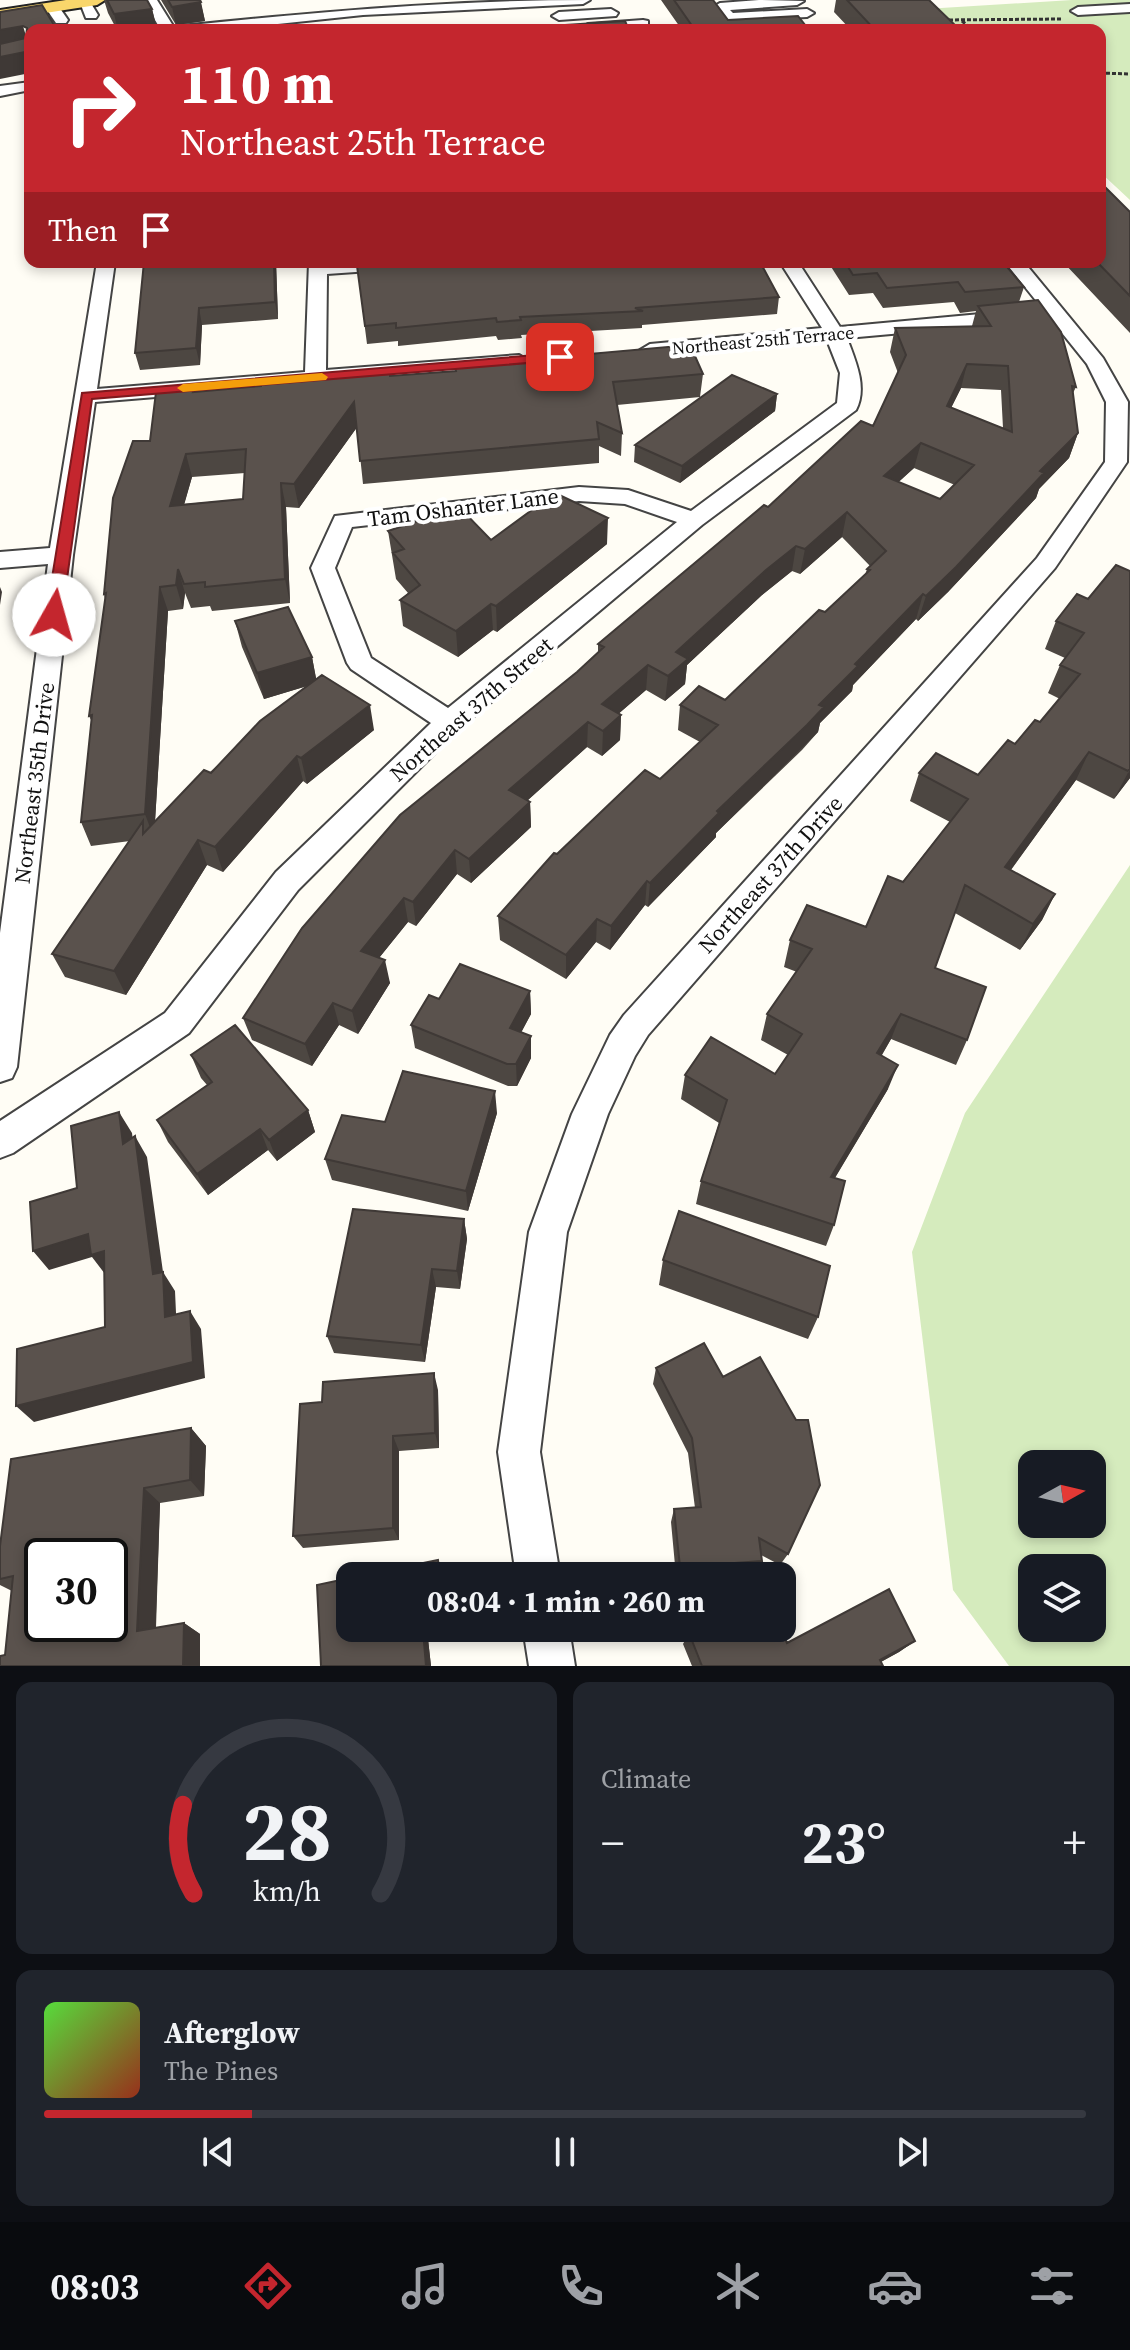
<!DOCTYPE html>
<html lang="en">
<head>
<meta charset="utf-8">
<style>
  :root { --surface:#171b24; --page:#20242c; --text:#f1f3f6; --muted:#9ea1a6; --line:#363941; --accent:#c4262e }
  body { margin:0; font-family:"Source Serif 4",serif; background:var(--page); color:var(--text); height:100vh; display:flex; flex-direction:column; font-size:30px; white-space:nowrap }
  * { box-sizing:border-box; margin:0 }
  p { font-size:26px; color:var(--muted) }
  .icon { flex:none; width:44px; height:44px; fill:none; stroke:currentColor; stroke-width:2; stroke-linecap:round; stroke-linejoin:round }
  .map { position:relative; height:1666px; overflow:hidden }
  .drawer { display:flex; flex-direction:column; gap:16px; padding:16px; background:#0d0f14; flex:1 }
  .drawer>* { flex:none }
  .top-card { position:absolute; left:24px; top:24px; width:1082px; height:244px; border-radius:16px; box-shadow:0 4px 12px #0003; background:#c4262e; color:#fff; overflow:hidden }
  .needle { width:52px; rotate:82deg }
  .controls { position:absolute; left:1018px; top:1450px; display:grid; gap:16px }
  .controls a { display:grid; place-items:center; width:88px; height:88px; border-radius:16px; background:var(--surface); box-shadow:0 4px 12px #0003; font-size:40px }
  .speed { position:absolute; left:24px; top:1538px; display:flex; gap:16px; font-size:40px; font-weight:700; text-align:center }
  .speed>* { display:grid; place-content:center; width:104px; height:104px; border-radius:50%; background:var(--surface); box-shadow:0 4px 12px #0003; line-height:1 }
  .speed .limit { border:4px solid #111; border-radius:12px; background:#fff; color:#111 }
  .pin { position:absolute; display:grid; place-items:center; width:68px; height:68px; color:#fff; margin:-34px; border-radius:16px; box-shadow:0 4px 12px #0006 }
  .me { position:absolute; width:88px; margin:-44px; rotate:7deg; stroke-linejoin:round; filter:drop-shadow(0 0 6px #0008) }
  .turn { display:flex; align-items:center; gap:28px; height:168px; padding:0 24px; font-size:36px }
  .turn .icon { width:104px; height:104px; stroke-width:2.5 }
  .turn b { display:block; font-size:56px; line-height:68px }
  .then { display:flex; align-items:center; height:76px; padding:0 24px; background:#0003; gap:16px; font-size:30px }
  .big { font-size:60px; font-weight:700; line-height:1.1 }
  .drawer .tile { flex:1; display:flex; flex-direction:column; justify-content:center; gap:12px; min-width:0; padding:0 28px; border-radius:16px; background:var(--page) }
  .drawer .dial { align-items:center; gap:0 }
  .dial svg { height:208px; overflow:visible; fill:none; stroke:var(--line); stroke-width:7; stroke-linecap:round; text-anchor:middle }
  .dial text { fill:var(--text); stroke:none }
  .song { display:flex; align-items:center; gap:24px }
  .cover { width:96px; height:96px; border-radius:12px; background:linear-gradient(135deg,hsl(110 70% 55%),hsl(10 70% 35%)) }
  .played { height:8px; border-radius:4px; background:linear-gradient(90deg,var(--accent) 20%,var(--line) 20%) }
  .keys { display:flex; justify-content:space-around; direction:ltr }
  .heat { display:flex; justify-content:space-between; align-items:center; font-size:44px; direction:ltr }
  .drawer .tiles { flex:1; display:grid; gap:16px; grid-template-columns:1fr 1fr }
  .tile:last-child { grid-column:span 2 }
  .trip { position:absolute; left:336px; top:1562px; width:460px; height:80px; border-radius:16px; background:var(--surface); box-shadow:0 4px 12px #0003; font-weight:700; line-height:80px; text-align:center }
  .menu { display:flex; height:128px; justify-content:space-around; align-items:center; background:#090b0e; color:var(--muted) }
  .menu .icon { width:56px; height:56px }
  .menu .selected { color:var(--accent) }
  .menu b { font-size:36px; color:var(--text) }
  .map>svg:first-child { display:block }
  .green { fill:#d5ebbd; fill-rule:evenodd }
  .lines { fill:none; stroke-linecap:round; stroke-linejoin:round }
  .minor-casing { stroke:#444; stroke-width:4 }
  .major-casing { stroke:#222; stroke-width:4 }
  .path { stroke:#333; stroke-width:3; stroke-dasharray:4 2; stroke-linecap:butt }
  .minor { fill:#fff; fill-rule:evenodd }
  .major { fill:#f9d66b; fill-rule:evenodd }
  .wall { fill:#4d4742; fill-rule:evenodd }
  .shaded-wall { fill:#3f3936 }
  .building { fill:#5a524d; stroke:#3f3936; stroke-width:2; fill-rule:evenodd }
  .route { fill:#c4262e; stroke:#7f191e; stroke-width:2 }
  .slow { fill:#f59e0b }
  .labels { text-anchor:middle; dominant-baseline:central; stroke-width:8; stroke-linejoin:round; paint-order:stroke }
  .far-street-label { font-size:18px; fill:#111; stroke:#fff }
  .street-label { font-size:22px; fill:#111; stroke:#fff }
</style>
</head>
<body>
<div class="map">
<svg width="1130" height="1666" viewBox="0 0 1130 1666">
  <rect width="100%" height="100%" fill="#fffdf5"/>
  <path class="green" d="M1072 0H1130V200L1100 172V30H948L925 9Z
    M1130 865V1666H1009L953 1590 912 1252 965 1113ZM1032 1464H1092V1524H1032ZM1032 1568H1092V1628H1032Z"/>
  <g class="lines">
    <defs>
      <path id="minor" d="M79 0H89L98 15 96 18H86Z
        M143 0H157L175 29 181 26C317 12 452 0 590 0L583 4 363 15 220 30H161Z
        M759 0 804 1 797 5 730 10 733 13 807 9 814 13 807 17 729 21 713 7 720 3Z
        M47 4H57L68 20 66 23H56L45 7Z
        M1130 4V12L1078 15 1071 11 1078 7Z
        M611 9 618 13 616 16 559 20 552 16 559 12Z
        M643 20 648 21V27L617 30 581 28 588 24Z
        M30 82V90L0 96V86Z
        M97 262H115L97 389 305 372 309 262H422L413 268 327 274 326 370 519 355 529 361 519 367 95 402 73 555 17 1067 12 1078 0 1082V933L48 564 0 568V552L50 548Z
        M780 262H798L840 327 1013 311 1023 317 1013 323 847 338C855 360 868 387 856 410L702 525 459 729 298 890 189 1033 13 1153 0 1158V1121L165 1013 276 872 431 723 351 669 347 663 311 568 335 516 579 487 628 490 691 511 837 403 840 373 827 340 650 356 640 350 650 344 822 328ZM579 501 625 504 677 522 448 708 371 658 335 568 352 527Z
        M1005 262H1024L1103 358 1128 402 1127 462 1055 568 648 1035 635 1056 608 1114 567 1232 540 1452 560 1576H516L498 1452 529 1232 572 1114 610 1035 624 1015 1037 558 1105 462 1106 402 1087 364Z
        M523 1628H569L575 1666H529Z"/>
      <path id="major" d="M66 0H105L97 5 0 20V10Z"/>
    </defs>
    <use href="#minor" class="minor-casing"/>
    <use href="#major" class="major-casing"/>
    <path class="path" d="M943 20 1061 19
      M962 21 973 30
      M820 28 850 25
      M1100 73 1130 74"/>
    <use href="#minor" class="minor"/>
    <use href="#major" class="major"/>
  </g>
  <path class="wall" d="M104 0H147L152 9 157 29 117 30 108 13Z
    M161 0H200L205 21 176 25Z
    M661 0H713L728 20 809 30H682Z
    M836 0H933H929L960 30H851L834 12Z
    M1130 212V333L1063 262H1100Z
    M144 262H276L278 319 202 325 200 365 140 370 135 353Z
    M828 262H1003L1024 287 1019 302 1076 387 1073 393 1078 433 1069 458 1039 489 1036 498 948 592 918 621 916 619 853 685 852 691 820 723 818 732 802 750 716 833V837L648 907 645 905 610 950 596 942 566 979 500 940 498 916 557 854 660 779 700 742 678 730 680 705 725 700 825 612 865 575 867 569 870 566 842 537 800 574 792 571 762 595 687 665 685 684 665 701 646 690 618 714 621 715 620 740 602 756 587 747 527 801 530 802 531 827 471 883 457 874 416 926 408 922 379 958 390 983 358 1034 339 1025 312 1066 252 1040 243 1018 577 672 598 652V644L768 507 873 426 898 373 890 352 895 328 972 326 976 311 960 313 954 302 883 308 873 293 849 295ZM961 388 1001 390 1003 428 951 408ZM914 468 955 485 940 499 898 482Z
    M392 263 779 297 777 314 642 325V328L521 335 522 338 498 340 496 336 398 346V341L367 344 357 266Z
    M703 374 700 397 617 405 622 433 621 456 599 446V463L363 484 357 427 299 508 286 507 290 603 212 611 210 606 191 608 185 593 183 609 168 611 155 821 307 686 264 699 242 647 235 621 312 657 316 679 374 730 307 784 303 781 223 872 207 865 126 995 65 977 52 954 130 841 91 846 81 822 92 722 89 716 105 599 104 594 150 441 194 392 390 376ZM245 473 243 499 184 504 192 477Z
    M777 394 775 411 680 483 634 462 635 445Z
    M388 531 491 540 607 544 497 632 493 630 458 657 403 626 400 600 408 593 396 579Z
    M1088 599 1130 778 1114 799 1076 780 1011 870 1055 894 1042 920 1020 950 955 913 935 968 967 1040 956 1065 891 1039 882 1055 888 1089 835 1178 834 1225 826 1246 696 1204 701 1181 719 1123 681 1099 685 1075 775 1074 788 1055 761 1040 767 1014 797 972 784 967 790 940 866 927 950 822 910 801 919 773 978 775 1040 722 1060 699 1048 693 1060 665 1065 658 1045 649 1056 621Z
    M530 991 531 1014 521 1032 531 1058 517 1086H508L415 1048 411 1025 439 999Z
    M191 1055 308 1110 315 1132 277 1161 268 1150 208 1195 168 1142 157 1120 207 1085 201 1078Z
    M497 1113 468 1211 332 1180 325 1159Z
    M464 1219 467 1239 460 1289 436 1287 425 1362 334 1353 327 1336Z
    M663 1260 818 1317 808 1339 659 1285Z
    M656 1368 788 1554 780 1565 761 1555 762 1561 755 1572 699 1576H676L671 1522 674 1509 695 1508 688 1453 653 1384Z
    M438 1390 439 1448 399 1451V1540L303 1548 293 1536Z
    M191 1428 206 1446 204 1496 160 1503 156 1628 184 1623 200 1634V1666H0L5 1655 12 1591 0 1585V1546Z
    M350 1628H448L449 1634 428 1639 431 1666H321Z
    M689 1633 787 1643 915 1641 899 1652 881 1662 883 1666H692L683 1644Z"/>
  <path class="shaded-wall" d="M201 2 205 21 176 25 172 7Z
    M152 9 157 29 118 30 114 14Z
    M23 26 29 46 0 52V30Z
    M30 51V73L0 79V57Z
    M274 262H276L278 319 275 302Z
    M199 308 202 325 200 365 196 348Z
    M967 364 961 388 940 430 947 406Z
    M777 394 775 411 680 483 682 466Z
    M354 402 358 426 299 508 294 484Z
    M1078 433 1069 458 1039 489 1036 498 948 592 918 621 926 596 1040 471Z
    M921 443 914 468 878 501 884 476Z
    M186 454 192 477 177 530 170 506Z
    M281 483 286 507 290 603 285 579Z
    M847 512 842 537 800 574 805 549Z
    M608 518 607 544 497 632 496 606Z
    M796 546 792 571 762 595 687 665 685 684 665 701 668 676 676 652 766 570Z
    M178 569 185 593 183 609 176 585Z
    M0 587 2 592 0 605Z
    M160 587 168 611 154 838 145 814Z
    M923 594 916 619 853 685 852 691 820 723 818 732 716 833V837L648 907 650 883 819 705 855 664Z
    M491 604 493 630 458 657 456 631Z
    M312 657 317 683 264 699 257 673Z
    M648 665 646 690 601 729 602 704Z
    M370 705 374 730 307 784 301 758Z
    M621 715 620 740 602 756 603 731Z
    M588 722 587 747 511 815 509 790Z
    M1089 752 1076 780 993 894 1005 867Z
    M297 756 303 781 223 872 215 847Z
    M1130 769V778L1114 799Z
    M530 802 531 827 471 883 469 859Z
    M198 840 207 865 126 995 114 971Z
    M455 850 457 874 416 926 413 902Z
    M647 881 645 905 610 950 611 926Z
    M1055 894 1042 920 1020 950 1033 924Z
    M404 898 408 922 366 974 361 951Z
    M597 919 596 942 566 979V955Z
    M385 960 390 983 358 1034 352 1011Z
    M530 991 531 1014 512 1050 510 1028Z
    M333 1003 339 1025 312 1066 305 1044Z
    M901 1014 891 1039 868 1078 877 1053Z
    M531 1036V1058L517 1086 516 1064Z
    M898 1065 888 1089 822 1199 831 1177Z
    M495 1091 497 1113 468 1211 466 1191Z
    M308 1110 315 1132 277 1161 269 1140Z
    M119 1112 132 1133 136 1165 123 1144Z
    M260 1129 268 1150 208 1195 197 1174Z
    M135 1136 147 1157 163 1272 175 1291 177 1335 165 1317 153 1274Z
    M464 1219 467 1239 460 1289 457 1271Z
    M88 1234 104 1251 105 1274 92 1257 49 1270 33 1251Z
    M432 1269 436 1287 425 1362 421 1345Z
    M190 1311 201 1329 205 1378 34 1422 16 1406Z
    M434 1373 438 1390 439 1448 435 1433Z
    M191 1428 206 1446 204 1496 190 1480Z
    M393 1436 399 1451V1540L393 1528Z
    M144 1488 160 1503 155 1642 137 1631Z
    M438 1560 443 1571V1576H440Z
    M184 1623 200 1634V1666H183Z
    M423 1630 428 1639 431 1666H426Z
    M915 1641 899 1652 873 1666 880 1660Z"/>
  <path class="building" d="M107 0H147L152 9 114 14Z
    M168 0H200L201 2 172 7Z
    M674 0H713L728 20 798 16 809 30H695Z
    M847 0H929L960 30H875Z
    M42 5 57 30H30V51L0 57V44L26 38 27 28 23 26 0 30V12Z
    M625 21 629 30H487Z
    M1100 182 1130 212V296L1097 262H1100Z
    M144 262H274L275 302 199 308 196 348 135 353Z
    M392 262H760L779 297 635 308 643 311 520 317 521 320 497 322 496 318 396 328V323L365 326 357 266Z
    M845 262H1003L1024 287 965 292 958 282 887 288 877 273 853 275Z
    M1038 300 1061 332 1076 387 1072 386 1078 433 1040 471 1044 473 956 567 926 596 923 594 855 664 858 666 819 705 824 707 807 725 717 811 719 813 650 883 647 881 611 926 597 919 566 955 498 916 554 853 557 854 645 770 660 779 718 725 680 705 699 686 725 700 819 610 825 612 870 570 867 569 886 551 847 512 805 549 796 546 766 570 676 652 688 659 668 676 648 665 602 704 621 715 603 731 588 722 509 790 530 802 469 859 455 850 413 902 404 898 361 951 385 960 352 1011 333 1003 305 1044 243 1018 302 928 400 815 577 672 604 647 598 644 764 505 768 507 861 421 873 426 906 355 895 328 991 326 978 306ZM967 364 1008 366 1012 432 947 406ZM921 443 974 465 940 499 884 476Z
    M690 345 703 374 613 382 622 433 597 422 599 439 360 461 354 402 294 484 281 483 285 579 205 587V582L184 584 178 569 176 585 160 587 145 814 81 822 92 715 89 716 106 593 104 594 113 498 133 441H150L156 392 194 389 193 392 261 386V383L390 372V376L456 371 455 366ZM246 449 243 499 170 506 186 454Z
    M732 375 777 394 682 466 635 445Z
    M555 493 608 518 496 606 491 604 456 631 400 600 420 585 393 553 404 549 388 531 459 507 491 540Z
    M1116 565 1130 571V769L1128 771 1089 752 1005 867 1055 894 1033 924 965 885 935 968 986 987 967 1040 901 1014 877 1053 898 1065 831 1177 845 1181 834 1225 701 1181 727 1100 685 1075 711 1037 775 1074 802 1034 767 1014 812 949 790 940 807 905 866 927 888 876 903 882 968 799 919 773 936 753 978 775 1008 740 1015 744 1035 720 1040 722 1080 674 1060 665 1084 633 1056 621 1077 594 1088 599Z
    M288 607 312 657 257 673 235 621Z
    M322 675 370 705 301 758 297 756 215 847 198 840 114 971 52 954 143 821V834L204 770 211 773 260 721Z
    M460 964 530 991 510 1028 531 1036 516 1064H507L411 1025 429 995 439 999Z
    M235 1025 308 1110 269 1140 260 1129 197 1174 157 1120 212 1082 191 1055Z
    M403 1071 495 1091 466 1191 325 1159 342 1115 385 1122Z
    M119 1112 123 1144 135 1136 153 1274 163 1272 165 1317 190 1311 193 1362 16 1406 17 1349 105 1327 104 1251 91 1255 88 1234 33 1251 30 1202 77 1188 71 1126Z
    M353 1209 464 1219 457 1271 432 1269 421 1345 327 1336Z
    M679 1211 830 1266 818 1317 663 1260Z
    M704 1343 723 1377 760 1357 796 1420H808L820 1485 788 1554 759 1538 762 1561 680 1567 674 1509 701 1507 692 1438 656 1368Z
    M434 1373 435 1433 393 1436V1528L293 1536 300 1404 322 1402 323 1382Z
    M191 1428 190 1480 144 1488 137 1631 184 1623 183 1666H0V1656L5 1655 13 1576 0 1579V1546L11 1459ZM42 1556H110V1624H42Z
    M438 1560 440 1576H360Z
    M350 1578V1628H431L423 1630 426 1666H321L317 1585Z
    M889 1589 915 1641 880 1660 883 1666H702L689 1633 698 1628H780L787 1643Z"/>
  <path class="route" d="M560 353 566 357 564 360 92 399 62 615 54 620 46 615 82 393Z"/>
  <path class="slow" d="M322 373 328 377 326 380 183 392 177 388 183 384Z"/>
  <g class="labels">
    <g class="far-street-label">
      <text transform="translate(763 340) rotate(-5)">Northeast 25th Terrace</text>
    </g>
    <g class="street-label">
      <text transform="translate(463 507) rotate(-7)">Tam Oshanter Lane</text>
      <text transform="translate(471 709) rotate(-41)">Northeast 37th Street</text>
      <text transform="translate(34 783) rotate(-83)">Northeast 35th Drive</text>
      <text transform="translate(770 874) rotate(-48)">Northeast 37th Drive</text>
    </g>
  </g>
</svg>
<div class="controls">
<a><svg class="needle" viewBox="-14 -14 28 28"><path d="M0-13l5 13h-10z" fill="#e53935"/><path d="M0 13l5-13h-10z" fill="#9ea1a6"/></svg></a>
<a><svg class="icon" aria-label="layers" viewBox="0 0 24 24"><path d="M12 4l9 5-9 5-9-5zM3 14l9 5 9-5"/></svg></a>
</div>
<div class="speed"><div class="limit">30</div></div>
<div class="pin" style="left:560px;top:357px;background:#d93025"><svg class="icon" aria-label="arrive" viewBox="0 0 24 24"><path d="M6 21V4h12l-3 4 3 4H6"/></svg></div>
<svg class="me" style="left:54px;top:615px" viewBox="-20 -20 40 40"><circle r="19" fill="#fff"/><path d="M0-13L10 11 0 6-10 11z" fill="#c4262e"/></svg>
<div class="trip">08:04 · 1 min · 260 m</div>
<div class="top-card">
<div class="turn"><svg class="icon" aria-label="right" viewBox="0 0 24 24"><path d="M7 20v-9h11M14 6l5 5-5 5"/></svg><div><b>110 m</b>Northeast 25th Terrace</div></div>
<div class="then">Then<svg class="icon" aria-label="arrive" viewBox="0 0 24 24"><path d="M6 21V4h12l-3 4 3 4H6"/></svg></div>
</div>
</div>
<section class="drawer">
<div class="tiles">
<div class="tile dial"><svg viewBox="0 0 100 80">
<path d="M14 69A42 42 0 1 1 86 69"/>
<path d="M14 69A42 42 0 0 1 10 35" stroke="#c4262e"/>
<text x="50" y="56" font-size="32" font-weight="700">28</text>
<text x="50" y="72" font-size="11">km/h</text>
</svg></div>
<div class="tile"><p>Climate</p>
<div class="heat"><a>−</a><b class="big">23°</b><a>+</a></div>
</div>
<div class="tile">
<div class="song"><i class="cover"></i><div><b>Afterglow</b><p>The Pines</p></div></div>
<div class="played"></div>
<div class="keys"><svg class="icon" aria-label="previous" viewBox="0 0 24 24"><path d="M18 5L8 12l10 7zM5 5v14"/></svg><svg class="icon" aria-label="pause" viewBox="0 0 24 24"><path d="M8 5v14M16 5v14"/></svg><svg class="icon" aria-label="next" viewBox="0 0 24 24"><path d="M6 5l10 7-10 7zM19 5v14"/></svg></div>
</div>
</div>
</section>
<nav class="menu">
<b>08:03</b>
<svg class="icon selected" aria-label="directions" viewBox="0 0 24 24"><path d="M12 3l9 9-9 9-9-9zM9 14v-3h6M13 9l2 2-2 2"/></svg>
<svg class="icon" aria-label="music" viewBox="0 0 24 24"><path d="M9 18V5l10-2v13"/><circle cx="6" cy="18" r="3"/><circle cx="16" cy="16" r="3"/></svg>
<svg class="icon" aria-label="phone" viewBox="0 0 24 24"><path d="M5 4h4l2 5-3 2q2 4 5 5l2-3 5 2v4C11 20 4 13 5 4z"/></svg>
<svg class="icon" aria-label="climate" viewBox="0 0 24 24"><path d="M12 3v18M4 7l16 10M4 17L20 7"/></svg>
<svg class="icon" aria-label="car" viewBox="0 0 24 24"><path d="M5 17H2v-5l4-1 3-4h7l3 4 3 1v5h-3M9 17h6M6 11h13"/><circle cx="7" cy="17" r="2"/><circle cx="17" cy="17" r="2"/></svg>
<svg class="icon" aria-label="filters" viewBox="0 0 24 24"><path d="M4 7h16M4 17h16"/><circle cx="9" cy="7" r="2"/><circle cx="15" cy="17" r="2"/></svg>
</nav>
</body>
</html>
